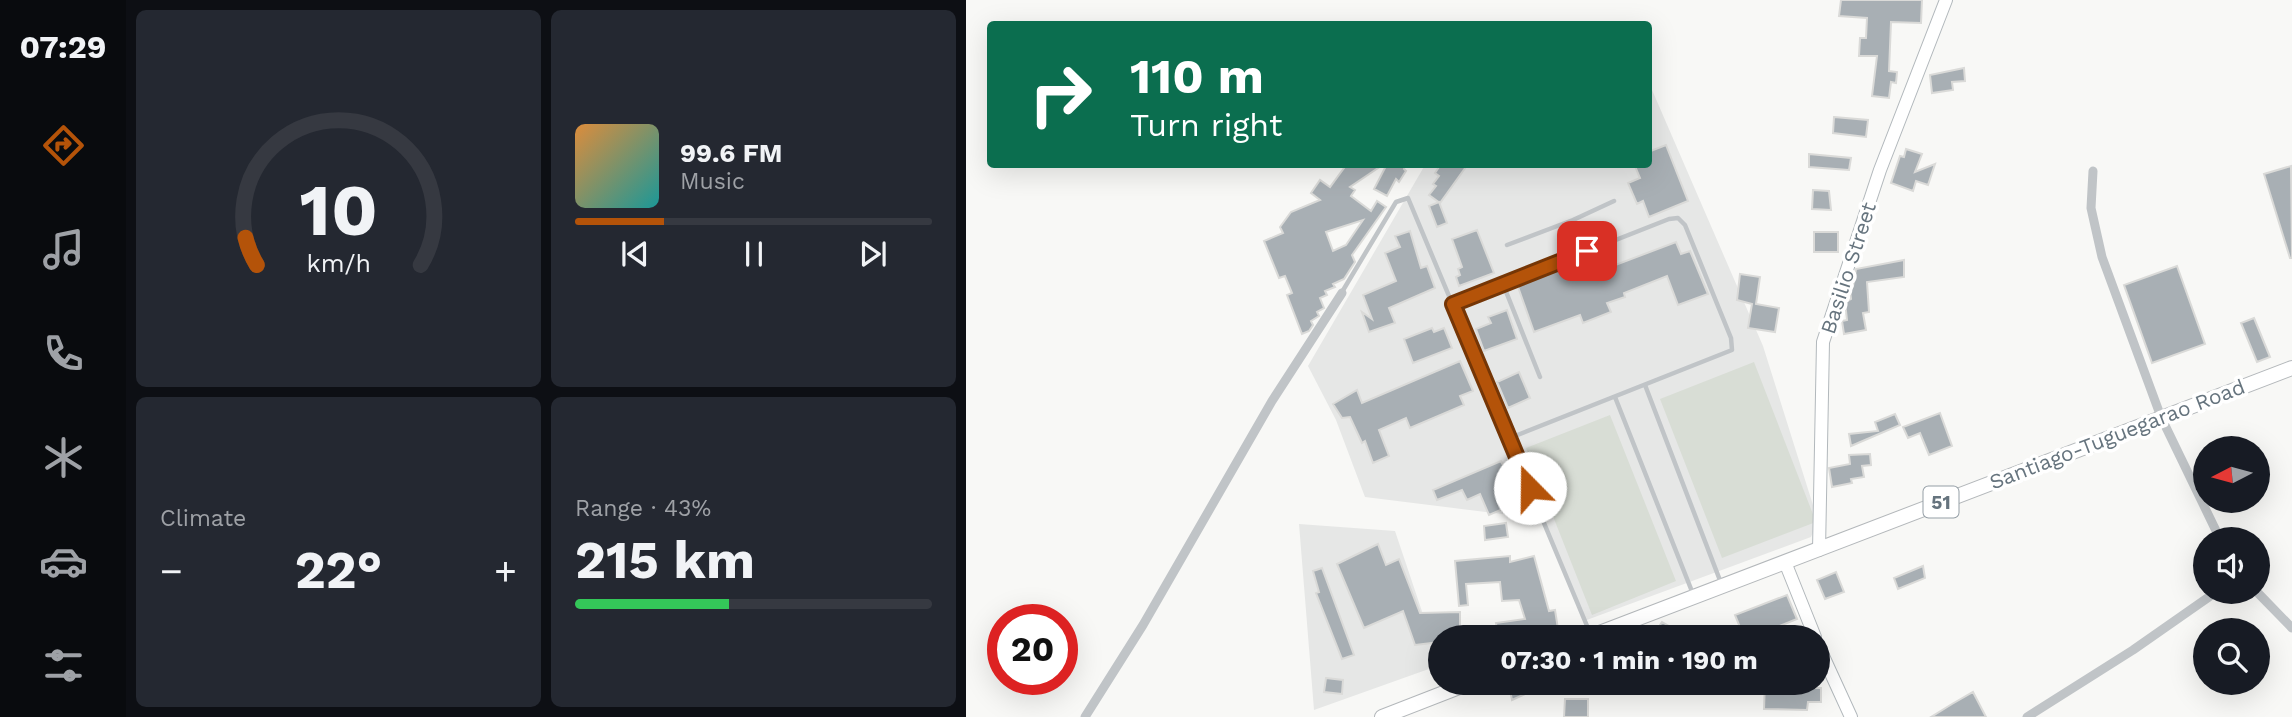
<!DOCTYPE html>
<html lang="en">
<head>
<meta charset="utf-8">
<style>
  :root { --surface:#171b24; --page:#242831; --text:#f1f3f6; --muted:#9ea1a6; --line:#363941; --accent:#b45309 }
  body { margin:0; font-family:"Work Sans",sans-serif; background:var(--page); color:var(--text); height:100vh; display:flex; flex-direction:column; font-size:26px; white-space:nowrap }
  * { box-sizing:border-box; margin:0 }
  p { font-size:23px; color:var(--muted) }
  .icon { flex:none; width:38px; height:38px; fill:none; stroke:currentColor; stroke-width:2; stroke-linecap:round; stroke-linejoin:round }
  .map { position:relative; flex:1; overflow:hidden }
  .panel { display:flex; flex-direction:column; gap:10px; padding:10px; background:#0d0f14; width:840px }
  .panel>* { flex:none }
  .guide { position:absolute; left:21px; top:21px; width:665px; height:147px; border-radius:7px; box-shadow:0 7px 28px #0002; background:#0b6e4f; color:#fff; overflow:hidden }
  .needle { width:46px; rotate:264deg }
  .buttons { position:absolute; left:1227px; top:436px; display:grid; gap:14px }
  .buttons a { display:grid; place-items:center; width:77px; height:77px; border-radius:50%; background:var(--surface); box-shadow:0 7px 28px #0002; font-size:35px }
  .speed { position:absolute; left:21px; top:604px; display:flex; gap:14px; font-size:35px; font-weight:700; text-align:center }
  .speed>* { display:grid; place-content:center; width:91px; height:91px; border-radius:50%; background:var(--surface); box-shadow:0 7px 28px #0002; line-height:1 }
  .speed .limit { border:10px solid #d22; background:#fff; color:#111 }
  .pin { position:absolute; display:grid; place-items:center; width:60px; height:60px; color:#fff; margin:-30px; border-radius:14px; box-shadow:0 4px 10px #0006 }
  .me { position:absolute; width:77px; margin:-38px; rotate:338deg; stroke-linejoin:round; filter:drop-shadow(0 0 5px #0008) }
  .turn { display:flex; align-items:center; gap:24px; height:147px; padding:0 28px; font-size:32px }
  .turn .icon { width:91px; height:91px; stroke-width:2.5 }
  .turn b { display:block; font-size:49px; line-height:60px }
  .big { font-size:52px; font-weight:700; line-height:1.1 }
  .panel .card { flex:1; display:flex; flex-direction:column; justify-content:center; gap:10px; min-width:0; padding:0 24px; border-radius:10px; background:var(--page) }
  .panel .dial { align-items:center; gap:0 }
  .dial svg { height:182px; overflow:visible; fill:none; stroke:var(--line); stroke-width:7; stroke-linecap:round; text-anchor:middle }
  .dial text { fill:var(--text); stroke:none }
  .song { display:flex; align-items:center; gap:21px }
  .cover { width:84px; height:84px; border-radius:10px; background:linear-gradient(135deg,hsl(30 70% 55%),hsl(180 70% 35%)) }
  .played { height:7px; border-radius:4px; background:linear-gradient(90deg,var(--accent) 25%,var(--line) 25%) }
  .keys { display:flex; justify-content:space-around; direction:ltr }
  .heat { display:flex; justify-content:space-between; align-items:center; font-size:38px; direction:ltr }
  .charge { height:10px; border-radius:5px; background:linear-gradient(90deg,#34c759 43%,var(--line) 0) }
  .panel .tiles { flex:1; display:grid; gap:10px; grid-template-columns:repeat(2,1fr) }
  .trip { position:absolute; left:462px; top:625px; width:402px; height:70px; border-radius:35px; background:var(--surface); box-shadow:0 7px 28px #0002; font-weight:700; line-height:70px; text-align:center }
  main { display:flex; flex:1; min-height:0 }
  .menu { display:flex; flex-direction:column; width:126px; justify-content:space-around; align-items:center; background:#090b0e; color:var(--muted) }
  .menu .icon { width:49px; height:49px }
  .menu .active { color:var(--accent) }
  .menu b { font-size:32px; color:var(--text) }
  .map>svg:first-child { display:block }
  .built { fill:#e6e7e6 }
  .green { fill:#d8ddd5 }
  .building { fill:#a8afb4; stroke:#dadad8; stroke-width:2; fill-rule:evenodd }
  .lines { fill:none; stroke-linecap:round; stroke-linejoin:round }
  .secondary-casing { stroke:#b2b8bc; stroke-width:14 }
  .primary-casing { stroke:#b4b8bb; stroke-width:16 }
  .lane { stroke:#c0c4c7; stroke-width:4.5 }
  .street { stroke:#c0c4c7; stroke-width:9 }
  .secondary { stroke:#fff; stroke-width:12 }
  .primary { stroke:#fff; stroke-width:14 }
  .route-casing { stroke:#753606; stroke-width:18 }
  .route { stroke:#b45309; stroke-width:12 }
  .labels { text-anchor:middle; dominant-baseline:central; stroke-width:7; stroke-linejoin:round; paint-order:stroke }
  .shield { fill:#fff; stroke:#949ea5; stroke-width:2 }
  .shield-label { font-size:19px; font-weight:bold; fill:#66747e }
  .street-label { font-size:21px; fill:#66747e; stroke:#fff }
</style>
</head>
<body>
<main>
<nav class="menu">
<b>07:29</b>
<svg class="icon active" aria-label="directions" viewBox="0 0 24 24"><path d="M12 3l9 9-9 9-9-9zM9 14v-3h6M13 9l2 2-2 2"/></svg>
<svg class="icon" aria-label="music" viewBox="0 0 24 24"><path d="M9 18V5l10-2v13"/><circle cx="6" cy="18" r="3"/><circle cx="16" cy="16" r="3"/></svg>
<svg class="icon" aria-label="phone" viewBox="0 0 24 24"><path d="M5 4h4l2 5-3 2q2 4 5 5l2-3 5 2v4C11 20 4 13 5 4z"/></svg>
<svg class="icon" aria-label="climate" viewBox="0 0 24 24"><path d="M12 3v18M4 7l16 10M4 17L20 7"/></svg>
<svg class="icon" aria-label="car" viewBox="0 0 24 24"><path d="M5 17H2v-5l4-1 3-4h7l3 4 3 1v5h-3M9 17h6M6 11h13"/><circle cx="7" cy="17" r="2"/><circle cx="17" cy="17" r="2"/></svg>
<svg class="icon" aria-label="filters" viewBox="0 0 24 24"><path d="M4 7h16M4 17h16"/><circle cx="9" cy="7" r="2"/><circle cx="15" cy="17" r="2"/></svg>
</nav>
<section class="panel">
<div class="tiles">
<div class="card dial"><svg viewBox="0 0 100 80">
<path d="M14 69A42 42 0 1 1 86 69"/>
<path d="M14 69A42 42 0 0 1 9 57" stroke="#b45309"/>
<text x="50" y="56" font-size="32" font-weight="700">10</text>
<text x="50" y="72" font-size="11">km/h</text>
</svg></div>
<div class="card">
<div class="song"><i class="cover"></i><div><b>99.6 FM</b><p>Music</p></div></div>
<div class="played"></div>
<div class="keys"><svg class="icon" aria-label="previous" viewBox="0 0 24 24"><path d="M18 5L8 12l10 7zM5 5v14"/></svg><svg class="icon" aria-label="pause" viewBox="0 0 24 24"><path d="M8 5v14M16 5v14"/></svg><svg class="icon" aria-label="next" viewBox="0 0 24 24"><path d="M6 5l10 7-10 7zM19 5v14"/></svg></div>
</div>
<div class="card"><p>Climate</p>
<div class="heat"><a>−</a><b class="big">22°</b><a>+</a></div>
</div>
<div class="card"><p>Range · 43%</p><b class="big">215 km</b><div class="charge"></div></div>
</div>
</section>
<div class="map">
<svg width="1326" height="717" viewBox="0 0 1326 717">
  <rect width="100%" height="100%" fill="#f8f8f6"/>
  <path class="built" d="M683 83 797 346 852 521 845 537 618 621 576 519 399 497 370 420 342 366 459 165 682 164Z
    M333 524 429 531 474 665 348 710Z"/>
  <path class="green" d="M788 362 850 522 756 558 694 399Z
    M644 415 710 581 626 615 560 448Z"/>
  <path class="building" d="M875 0H956L955 23 925 22 923 71 931 72 930 83 925 82 923 98 906 96 911 56H893L894 38H900L901 18 873 16Z
    M998 68 999 81 986 82 987 90 966 93 964 75Z
    M868 117 902 120 900 137 867 133Z
    M700 145 722 201 683 217 677 201 671 204 662 183 674 178 668 164H682V152Z
    M940 149 956 154 949 172 969 164 962 185 950 181 947 191 925 183 934 156 938 157Z
    M843 154 885 158 883 170 843 167Z
    M381 164H418L384 187 389 190 385 196 405 211 411 201 420 207 386 255 389 262 378 279 367 284 369 287 359 291 361 295 354 298 358 308 351 312 353 316 345 321 347 325 343 331 336 334 321 295 326 293 319 276 313 278 298 241 317 233 314 227 325 212 354 200 345 193 354 180 364 187ZM397 220 380 245 367 251 360 232Z
    M421 164H440L438 169 440 171 433 182 430 179 421 196 408 189Z
    M475 164H502L474 203 463 195 470 186 467 184 473 176 469 173Z
    M1325 166 1326 258H1324L1298 174Z
    M847 190 863 191 865 210 846 209Z
    M473 202 481 223 471 227 463 206Z
    M511 230 528 273 493 286 490 277 494 275 492 269 496 267 486 239Z
    M444 231 455 268 461 266 469 288 423 308 429 323 403 332 396 312 406 319 397 295 430 281 419 253 434 247 429 236Z
    M848 232H872V252H848Z
    M710 242 715 254 724 251 742 294 712 305 701 276 658 293 659 297 641 303 645 312 617 323 614 315 568 332 551 284 592 268 595 274 627 262 631 272Z
    M938 260V277L901 282 903 312 897 313 900 330 878 334 876 321 881 320 879 302 885 299 884 290 887 286 890 269Z
    M1211 266 1239 344 1186 363 1158 285Z
    M774 274 794 277 790 304 813 308 809 332 782 328 786 304 771 300Z
    M541 310 551 339 518 351 510 329 525 323 522 317Z
    M1288 318 1304 357 1291 362 1275 323Z
    M466 328 468 332 478 328 486 348 447 363 438 339Z
    M494 361 507 391 494 396 498 405 444 428 440 418 413 430 423 456 407 463 399 441 396 443 384 417 376 418 367 404 391 390 396 403Z
    M553 372 564 398 542 408 531 382Z
    M974 413 986 446 963 455 954 433 942 438 937 427Z
    M929 414 934 425 885 446 883 434 912 431 909 422Z
    M904 454 905 465 896 466 898 477 885 479 886 483 866 487 863 468 884 464 883 455Z
    M535 461 553 502 523 515 514 494 501 500 496 490 471 500 467 490Z
    M540 523 542 537 519 540 518 526Z
    M412 544 420 565 433 559 454 613 494 612V629H485V635L474 637V642L449 645 437 611 398 628 371 564Z
    M544 556V562L568 556 583 611 589 610 592 629 562 634V637H532L530 623 559 619 553 600 536 601 534 582 500 584 502 605 493 606 489 561Z
    M957 566 959 578 932 589 928 578Z
    M356 568 388 655 376 659 350 593 353 592 347 571Z
    M870 572 878 592 859 599 851 580Z
    M821 595 831 619 786 637H778L769 615Z
    M696 622 703 626H736L735 637H686Z
    M360 678 377 680 376 694 358 692Z
    M549 682H585L546 700 543 685Z
    M799 682H813L812 687 855 688V702H842L841 710 798 709Z
    M1007 692 1020 717H965L986 704Z
    M599 699H622V717H598Z"/>
  <g class="lines">
    <defs>
      <path id="secondary" d="M853 550 857 342 914 170 980 0
        M819 562 849 637
        M852 645 885 717"/>
      <path id="primary" d="M623 637 1326 368
        M416 717 506 682"/>
    </defs>
    <use href="#secondary" class="secondary-casing"/>
    <use href="#primary" class="primary-casing"/>
    <path class="lane" d="M607 220 648 201
      M541 245 607 220 621 251
      M537 284 574 377
      M376 292 430 202 442 198 624 633
      M487 304 703 219 712 218 719 225 765 338 766 350 544 438
      M679 385 755 583
      M649 397 727 594"/>
    <path class="street" d="M1127 171 1125 208 1136 257 1195 417 1254 539
      M1291 592 1326 628
      M119 717 177 625 306 401 376 293
      M1061 717 1167 650 1250 592"/>
    <use href="#secondary" class="secondary"/>
    <use href="#primary" class="primary"/>
  </g>
  <g class="lines">
    <defs>
      <path id="route" d="M564 488 487 304 621 251"/>
    </defs>
    <use href="#route" class="route-casing"/>
    <use href="#route" class="route"/>
  </g>
  <g class="labels">
    <rect class="shield" x="957.5" y="486.5" width="35" height="31" rx="5"/>
    <g class="shield-label">
      <text x="975" y="502">51</text>
    </g>
    <g class="street-label">
      <text transform="translate(882 268) rotate(-72)">Basilio Street</text>
      <text transform="translate(1151 434) rotate(-21)">Santiago-Tuguegarao Road</text>
    </g>
  </g>
</svg>
<div class="buttons">
<a><svg class="needle" viewBox="-14 -14 28 28"><path d="M0-13l5 13h-10z" fill="#e53935"/><path d="M0 13l5-13h-10z" fill="#9ea1a6"/></svg></a>
<a><svg class="icon" aria-label="sound" viewBox="0 0 24 24"><path d="M4 9h4l5-4v14l-5-4H4zM17 9q2 3 0 6"/></svg></a>
<a><svg class="icon" aria-label="search" viewBox="0 0 24 24"><circle cx="10" cy="10" r="6"/><path d="M15 15l6 6"/></svg></a>
</div>
<div class="speed"><div class="limit">20</div></div>
<div class="pin" style="left:621px;top:251px;background:#d93025"><svg class="icon" aria-label="arrive" viewBox="0 0 24 24"><path d="M6 21V4h12l-3 4 3 4H6"/></svg></div>
<svg class="me" style="left:564px;top:488px" viewBox="-20 -20 40 40"><circle r="19" fill="#fff"/><path d="M0-13L10 11 0 6-10 11z" fill="#b45309"/></svg>
<div class="trip">07:30 · 1 min · 190 m</div>
<div class="guide">
<div class="turn"><svg class="icon" aria-label="right" viewBox="0 0 24 24"><path d="M7 20v-9h11M14 6l5 5-5 5"/></svg><div><b>110 m</b>Turn right</div></div>
</div>
</div>
</main>
</body>
</html>
